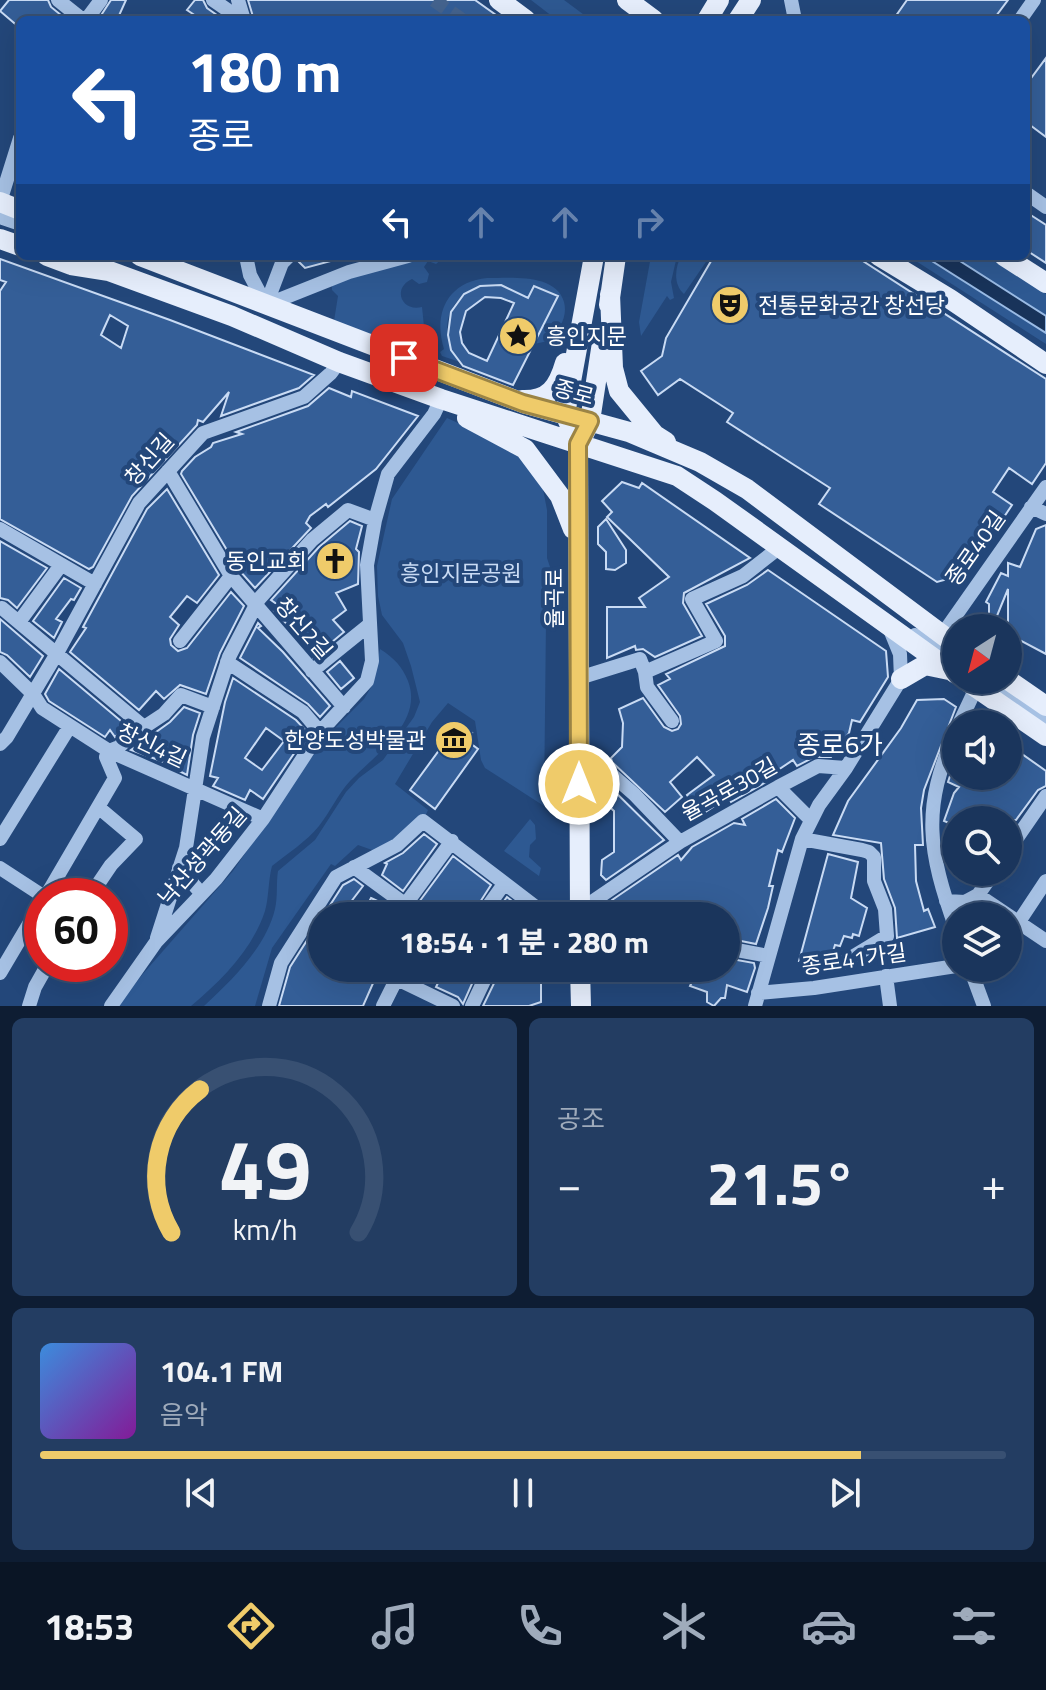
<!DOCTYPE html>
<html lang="ko">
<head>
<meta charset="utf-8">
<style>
  :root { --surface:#1a355c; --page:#233d62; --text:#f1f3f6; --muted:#9fabbb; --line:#385072; --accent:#efcb6a }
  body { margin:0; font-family:"Titillium Web","Noto Sans KR",sans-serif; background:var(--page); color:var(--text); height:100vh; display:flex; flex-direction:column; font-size:30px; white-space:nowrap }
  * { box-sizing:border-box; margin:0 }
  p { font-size:26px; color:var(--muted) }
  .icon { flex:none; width:44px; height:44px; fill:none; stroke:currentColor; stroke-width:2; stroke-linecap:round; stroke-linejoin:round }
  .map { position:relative; height:1006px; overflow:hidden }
  .sheet { display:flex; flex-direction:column; gap:12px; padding:12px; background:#0e1d33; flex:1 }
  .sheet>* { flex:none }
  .guide { position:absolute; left:16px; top:16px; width:1014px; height:244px; border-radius:12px; box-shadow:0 8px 32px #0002,0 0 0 2px var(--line); background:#1a4fa0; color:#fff; overflow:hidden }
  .needle { width:52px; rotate:216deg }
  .fabs { position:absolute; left:942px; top:614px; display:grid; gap:16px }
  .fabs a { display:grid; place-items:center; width:80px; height:80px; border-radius:50%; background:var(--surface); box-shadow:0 8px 32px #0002,0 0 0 2px var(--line); font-size:40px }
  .speed { position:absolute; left:24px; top:878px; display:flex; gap:16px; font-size:40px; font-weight:700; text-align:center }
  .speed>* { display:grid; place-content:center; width:104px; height:104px; border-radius:50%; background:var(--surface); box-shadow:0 8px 32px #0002,0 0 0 2px var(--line); line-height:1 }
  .speed .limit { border:12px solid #d22; background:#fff; color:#111 }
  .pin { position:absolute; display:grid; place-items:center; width:68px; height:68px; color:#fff; margin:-34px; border-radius:16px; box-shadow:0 4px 12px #0006 }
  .me { position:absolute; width:88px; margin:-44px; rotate:0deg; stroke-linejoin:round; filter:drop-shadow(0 0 6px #0008) }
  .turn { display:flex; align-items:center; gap:28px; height:168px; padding:0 40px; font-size:36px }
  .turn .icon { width:104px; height:104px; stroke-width:2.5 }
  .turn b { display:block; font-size:56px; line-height:68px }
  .lanes { display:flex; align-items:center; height:76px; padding:0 40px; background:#0003; justify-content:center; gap:40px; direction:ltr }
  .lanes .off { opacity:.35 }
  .big { font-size:60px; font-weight:700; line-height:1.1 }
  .sheet .widget { flex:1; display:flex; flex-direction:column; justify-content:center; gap:12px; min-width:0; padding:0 28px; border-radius:12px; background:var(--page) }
  .sheet .dial { align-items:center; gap:0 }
  .dial svg { height:208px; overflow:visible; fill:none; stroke:var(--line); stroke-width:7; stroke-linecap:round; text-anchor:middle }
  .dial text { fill:var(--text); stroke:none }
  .song { display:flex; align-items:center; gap:24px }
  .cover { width:96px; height:96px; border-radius:12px; background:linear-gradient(135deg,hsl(210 70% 55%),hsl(290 70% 35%)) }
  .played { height:8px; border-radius:4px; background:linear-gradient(90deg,var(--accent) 85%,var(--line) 85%) }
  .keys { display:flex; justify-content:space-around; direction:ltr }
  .heat { display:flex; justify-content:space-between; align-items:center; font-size:44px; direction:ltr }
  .sheet .tiles { flex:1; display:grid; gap:12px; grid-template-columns:1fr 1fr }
  .widget:last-child { grid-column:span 2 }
  .trip { position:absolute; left:308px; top:902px; width:432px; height:80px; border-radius:40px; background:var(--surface); box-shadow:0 8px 32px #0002,0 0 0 2px var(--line); font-weight:700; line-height:80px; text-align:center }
  .tab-bar { display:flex; height:128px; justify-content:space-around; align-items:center; background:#0a1525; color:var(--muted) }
  .tab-bar .icon { width:56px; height:56px }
  .tab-bar .active { color:var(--accent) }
  .tab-bar b { font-size:36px; color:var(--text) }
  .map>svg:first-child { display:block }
  .green { fill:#2e5992 }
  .water { fill:#18335a; stroke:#9abbe5; stroke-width:2 }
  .building { fill:#345e97; stroke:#c9dbf4; stroke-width:2; fill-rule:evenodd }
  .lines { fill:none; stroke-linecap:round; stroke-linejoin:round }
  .minor-tunnel { stroke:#44638e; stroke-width:14; stroke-dasharray:14 7; stroke-linecap:butt }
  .minor { stroke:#a6c1e4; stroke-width:14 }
  .major { stroke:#e6eefc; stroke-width:20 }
  .route-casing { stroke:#9b8445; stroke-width:20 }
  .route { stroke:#efcb6a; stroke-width:14 }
  .labels { text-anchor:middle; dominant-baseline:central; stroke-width:8; stroke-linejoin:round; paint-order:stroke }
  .poi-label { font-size:22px; fill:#fff; stroke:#23477a; text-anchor:start }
  .street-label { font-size:22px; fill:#fff; stroke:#23477a }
  .park-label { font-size:22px; fill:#c9dbf4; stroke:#23477a }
  .quarter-label { font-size:26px; fill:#fff; stroke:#23477a }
</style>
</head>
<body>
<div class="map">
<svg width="1046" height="1006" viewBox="0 0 1046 1006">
  <rect width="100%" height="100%" fill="#23477a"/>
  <path class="green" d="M531 0H564L591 20H557Z
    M408 256H458L451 260 443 258 436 264 428 261 424 267 429 274 427 282 419 284 412 279C392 288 401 312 422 307L425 336 429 347 426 355 334 321 338 296 332 290V285Z
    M651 256H677L671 282 674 298 670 300 667 296 641 336 639 322Z
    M681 256H706L708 259 684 294C673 284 675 268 681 256Z
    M908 256H987L1046 294V344Z
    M487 278C511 278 556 273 564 302 568 317 559 331 548 341L534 344 558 295 535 286 528 298C472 262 423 315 460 362L442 356 440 352 444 349C433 314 447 282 487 278Z
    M447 418 518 450 542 484 547 510V558L550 567 546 620 544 806 485 768 481 760 475 721 448 703 432 722 395 784 428 810 423 821 375 851 358 845 335 866 331 864 272 948 255 1006H204C232 980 266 947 275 909 278 896 276 883 278 871L315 840 346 792 359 778 383 760 414 717 420 702 411 666 403 643 382 615 378 596 377 566 392 499Z
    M380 649C394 658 402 666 408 681 424 722 375 755 350 781 338 794 330 812 319 826 307 841 287 854 272 866 268 881 269 897 265 911 252 950 222 980 191 1006H118L142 975 233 871 309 761 334 729 364 699 373 684Z
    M530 819 535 825 536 839 530 845 529 857 541 868 539 876 504 851Z"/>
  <path class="water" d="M924 256H952L1046 316V333Z"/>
  <path class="building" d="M9 0H48L51 7 67 20H20V28L0 11Z
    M111 0H126L117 20H98Z
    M195 0H203L207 8 224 20H202L187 10Z
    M248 0H475L503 20H254Z
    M907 0H1008L993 20H893Z
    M1046 58V137L1026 122V85Z
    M1026 212 1046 225V263L1026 250Z
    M302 256H342V258L305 268 299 262Z
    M714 256H855L1046 379V463L1032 484 1009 468 993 492 1012 505 966 574 937 582 819 504 830 488 727 422 733 413 680 379 658 395 641 371 662 356 666 338Z
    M0 259 170 320 314 375 299 388 221 416 229 392 203 422 198 420 197 425 132 496 93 567 89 569 0 519V291L6 282 0 280ZM110 315 128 326 121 348 101 335Z
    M501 285 528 298 534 286 558 296 513 385 463 366 451 350 448 335 451 312 464 294 480 286ZM485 297 501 298 514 303 487 361 469 353 462 343 460 332 466 311Z
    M329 388 351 397 352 391 418 416 376 469 328 507 326 504 310 516 306 523 311 528 255 588 239 570 181 474 182 471 195 457 211 447 213 443 242 434 236 432 308 406Z
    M622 482 639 488 642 483 750 558 684 593 683 603 702 636 655 657 643 649 636 650 635 646 607 658V607H645L639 598 669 577 607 517 612 512 602 501Z
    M167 489 219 575 197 603 187 596 170 617 179 625 170 639 171 645 178 651 187 648 231 592 244 606 220 653 206 694 180 685 164 699 156 691 139 710 70 652 86 628 83 627 147 509Z
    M606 519 626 550V563L615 570 606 569V552L598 544V527Z
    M350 521 362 526 356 549 359 552 358 584 336 593 346 610 333 620 344 632 314 657 315 653 274 611 278 605 271 600 319 547Z
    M1046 525V654L1008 634V589L992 628H989V604L986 602 1001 573 1008 576V563L1020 567 1036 529Z
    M0 541 47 568 17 608 8 600 0 598Z
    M768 570 886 651 888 677 860 722 852 720 849 733 831 757H814L797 766 793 760 766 778 768 781 731 802 728 797 704 813 698 812 687 795 714 775 697 757 670 782 682 797 665 812 612 762 611 758 622 747 623 723 619 709 643 698 664 727 672 731 678 729 681 724 680 716 658 685 670 679 666 674 725 646V636L706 604 747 585Z
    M64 578 81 588 74 600 71 599 56 619 62 622 54 638 33 621Z
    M0 619 43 656 30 677 7 655 0 652Z
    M258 623 261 626 258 628 283 652 330 706 320 717 308 704 240 658Z
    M340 661 354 678 341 689 327 672Z
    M59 669 127 726 115 737 110 730 105 737 49 701 45 694Z
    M233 678 296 720 308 733 263 799 250 790 245 800 213 786 218 778 210 776 225 702ZM266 728 284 741 262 770 245 758Z
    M944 699 956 707 924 790 921 808 923 845H915L916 881 924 911 928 909 935 927 897 938 895 908 884 879 881 843 833 835 848 801 901 728 917 700Z
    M184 707 200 713 193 735 187 775 171 767 172 765 131 750 170 722Z
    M459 723 472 733 466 740 478 749 435 809 410 790Z
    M1008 744 1046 771V786L1038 790 1016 820H956V826L944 821 954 793 959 787 948 782 956 758V776H1008Z
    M602 779 664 840 606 880 601 875 602 860 614 852V811L603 801Z
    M776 799 795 818 782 852 778 850 769 886H773L768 908 756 944 726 938V916H625L627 912 614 904 612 900 678 855 681 860 692 847 734 823 745 825 742 819Z
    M424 834 437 844 403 891 382 875 387 864 385 863 403 853Z
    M828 854 858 862 851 898 867 908 859 936 853 934 852 938 844 936 840 946 835 945 828 968 799 961Z
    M453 856 491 885 471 916H436L419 902Z
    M354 879 363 886 340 916H323L343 885Z
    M507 897 531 916H493Z
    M371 898 395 909 404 916H362Z
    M322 917V968H375L369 979 374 981 363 1006H279L290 967Z
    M726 958 754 963 755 968 747 992 727 985 725 998H721L714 1006 707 1002V992L690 986 699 968H726Z
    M429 968H440L460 977 464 968H479L463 1004 458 997 436 987 438 983 425 978Z
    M498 975 519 983 541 981V1002L529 1006H483Z"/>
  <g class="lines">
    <path class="minor-tunnel" d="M434 0 462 20"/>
    <path class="minor" d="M58 0 83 20
      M213 0 242 20
      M238 0 244 20
      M791 0 795 20
      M86 20 101 0
      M1020 20 1034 0
      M1026 193 1046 207
      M0 202 20 138
      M0 217 20 224
      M246 256 250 275 266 305
      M266 305 349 272 408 256
      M266 305 282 263 289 256
      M168 471 231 576 344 707
      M1031 507 1046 514
      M0 529 95 584
      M2 608 144 727
      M19 622 61 565
      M915 635 956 657
      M942 635 1046 487
      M180 641 231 576
      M0 662 33 694 42 708 109 751 263 819
      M227 662 303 712 320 732
      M312 671 369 625
      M645 672 647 687 672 721
      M579 678 640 659 645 672 716 641 692 599 743 576 780 547
      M991 680 1046 718
      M959 724 976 688
      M956 731C921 809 928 850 956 929
      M0 744 7 737 56 655 139 503 203 433 304 397 331 373 339 362
      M597 762 634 794 680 842
      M778 787 811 820
      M0 839 70 726
      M802 839 862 850 869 852 874 857V881L885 909 887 936 839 965
      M1008 851 1046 796
      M354 867 421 916
      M0 868 43 896
      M179 868 201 893
      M978 895 994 872
      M46 896 115 778 106 757 109 751 119 747 129 737 164 714 181 695 213 707
      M90 896 111 865 136 839 98 807
      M946 901 965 902 978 895 1046 941
      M405 905 452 841
      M481 916 504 884
      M1018 923 1046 881
      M157 938 186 848 203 737 229 657 259 599 312 540 348 510 375 520
      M726 948 768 956
      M505 968 521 973 551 968
      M970 968 984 1006
      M0 973 42 902
      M886 976 890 1006
      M397 979 453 1006
      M758 993 814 988 956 966
      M29 1006 35 987 48 964
      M111 1006 156 942 216 879 263 819 320 732 367 681 372 661 367 565 375 520 388 474 434 414 441 399
      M269 1006 281 963 336 877 397 845 423 821 541 911 580 910 680 842 778 787 818 766 846 768
      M383 1006 402 968
      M472 1006 490 968
      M755 1006 802 839 819 805 846 768 901 679 900 654 889 627"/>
    <path class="major" d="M499 0 526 20
      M627 0 654 20
      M707 20 719 0
      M738 20 751 0
      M0 202 20 210
      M0 239 20 246
      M47 256 71 265 109 271 232 316 339 362 441 399 677 476 715 501 956 674
      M140 256 523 403 629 432 700 462 747 489 956 645
      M879 256 950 299 1046 364
      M1004 256 1046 283
      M610 294 613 368 619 391 655 435 666 442
      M609 305 616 256
      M522 400C549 401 558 387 565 363
      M467 418 525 449 560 496 573 529
      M584 434 590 421 603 336
      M901 679 925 665 949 670
      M965 680 1046 736
      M1008 680 1046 706
      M580 916 578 444 565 414 594 256
      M580 968 581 1006"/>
  </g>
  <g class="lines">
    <defs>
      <path id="route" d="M404 358 523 403 590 421 578 444 579 784"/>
    </defs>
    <use href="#route" class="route-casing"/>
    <use href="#route" class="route"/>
  </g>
  <defs>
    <symbol id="theatre-disc" viewBox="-11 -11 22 22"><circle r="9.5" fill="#efcb6a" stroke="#23477a"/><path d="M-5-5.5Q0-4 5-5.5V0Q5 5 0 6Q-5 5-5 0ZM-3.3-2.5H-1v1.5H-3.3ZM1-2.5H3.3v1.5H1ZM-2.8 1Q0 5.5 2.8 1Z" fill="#111"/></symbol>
    <symbol id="sight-disc" viewBox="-11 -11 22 22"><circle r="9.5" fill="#efcb6a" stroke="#23477a"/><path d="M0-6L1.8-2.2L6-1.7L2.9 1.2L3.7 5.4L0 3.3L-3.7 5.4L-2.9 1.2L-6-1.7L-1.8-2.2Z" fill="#111"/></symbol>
    <symbol id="church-disc" viewBox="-11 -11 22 22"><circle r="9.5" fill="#efcb6a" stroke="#23477a"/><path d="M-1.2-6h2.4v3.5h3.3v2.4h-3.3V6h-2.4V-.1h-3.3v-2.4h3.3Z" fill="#111"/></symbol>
    <symbol id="museum-disc" viewBox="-11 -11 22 22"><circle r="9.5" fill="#efcb6a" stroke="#23477a"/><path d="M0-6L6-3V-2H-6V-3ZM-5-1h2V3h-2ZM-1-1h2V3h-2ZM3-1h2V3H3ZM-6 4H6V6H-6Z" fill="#111"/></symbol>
  </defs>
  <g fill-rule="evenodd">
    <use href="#theatre-disc" x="708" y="283" width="44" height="44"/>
    <use href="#sight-disc" x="496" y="314" width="44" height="44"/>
    <use href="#church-disc" x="313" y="539" width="44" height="44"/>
    <use href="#museum-disc" x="432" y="718" width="44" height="44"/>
  </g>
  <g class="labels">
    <g class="poi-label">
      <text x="758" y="305">전통문화공간 창선당</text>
      <text x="546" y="336">흥인지문</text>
      <text x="307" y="561" text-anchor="end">동인교회</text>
      <text x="426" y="740" text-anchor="end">한양도성박물관</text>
    </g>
    <g class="street-label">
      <text transform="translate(574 392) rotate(15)">종로</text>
      <text transform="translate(149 459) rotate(-48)">창신길</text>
      <text transform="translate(975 548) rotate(-55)">종로40길</text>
      <text transform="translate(554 598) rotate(-90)">율곡로</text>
      <text transform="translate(304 628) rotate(49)">창신2길</text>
      <text transform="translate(152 745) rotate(25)">창신4길</text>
      <text transform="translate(729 789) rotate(-29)">율곡로30길</text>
      <text transform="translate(202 856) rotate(-49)">낙산성곽동길</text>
      <text transform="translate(854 959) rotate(-8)">종로41가길</text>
    </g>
    <g class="park-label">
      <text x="461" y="573">흥인지문공원</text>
    </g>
    <g class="quarter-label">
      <text x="840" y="744">종로6가</text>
    </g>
  </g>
</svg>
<div class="fabs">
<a><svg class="needle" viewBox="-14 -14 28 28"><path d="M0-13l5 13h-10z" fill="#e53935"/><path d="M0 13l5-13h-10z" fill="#9fabbb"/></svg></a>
<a><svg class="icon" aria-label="sound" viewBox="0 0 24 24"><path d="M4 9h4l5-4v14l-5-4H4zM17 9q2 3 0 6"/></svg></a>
<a><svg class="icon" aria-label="search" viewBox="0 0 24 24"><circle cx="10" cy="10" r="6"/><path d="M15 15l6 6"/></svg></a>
<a><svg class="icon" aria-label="layers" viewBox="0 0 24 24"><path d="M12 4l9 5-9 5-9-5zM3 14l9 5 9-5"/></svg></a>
</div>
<div class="speed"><div class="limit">60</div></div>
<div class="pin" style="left:404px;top:358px;background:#d93025"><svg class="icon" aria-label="arrive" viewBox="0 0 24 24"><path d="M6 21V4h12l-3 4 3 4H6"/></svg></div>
<svg class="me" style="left:579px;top:784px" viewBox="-20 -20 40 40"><circle r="17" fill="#efcb6a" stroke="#fff" stroke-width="3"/><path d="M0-11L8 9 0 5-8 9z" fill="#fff"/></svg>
<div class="trip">18:54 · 1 분 · 280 m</div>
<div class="guide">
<div class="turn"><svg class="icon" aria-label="left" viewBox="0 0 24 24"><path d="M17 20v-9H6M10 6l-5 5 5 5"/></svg><div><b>180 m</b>종로</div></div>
<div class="lanes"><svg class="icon" aria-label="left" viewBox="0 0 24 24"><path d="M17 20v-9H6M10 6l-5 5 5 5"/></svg><svg class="icon off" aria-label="ahead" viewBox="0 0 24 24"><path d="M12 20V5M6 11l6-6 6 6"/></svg><svg class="icon off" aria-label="ahead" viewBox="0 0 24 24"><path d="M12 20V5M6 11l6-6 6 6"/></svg><svg class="icon off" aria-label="right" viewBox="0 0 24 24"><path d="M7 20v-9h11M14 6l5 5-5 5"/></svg></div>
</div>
</div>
<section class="sheet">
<div class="tiles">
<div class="widget dial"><svg viewBox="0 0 100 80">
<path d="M14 69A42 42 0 1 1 86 69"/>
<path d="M14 69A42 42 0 0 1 25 14" stroke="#efcb6a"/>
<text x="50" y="56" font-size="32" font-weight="700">49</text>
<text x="50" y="72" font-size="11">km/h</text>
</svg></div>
<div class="widget"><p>공조</p>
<div class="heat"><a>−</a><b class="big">21.5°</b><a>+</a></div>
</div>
<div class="widget">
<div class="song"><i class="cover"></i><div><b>104.1 FM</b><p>음악</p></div></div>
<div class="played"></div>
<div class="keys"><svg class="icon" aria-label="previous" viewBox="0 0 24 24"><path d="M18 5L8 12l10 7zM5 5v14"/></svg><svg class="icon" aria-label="pause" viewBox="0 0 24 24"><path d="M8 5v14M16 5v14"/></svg><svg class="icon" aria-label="next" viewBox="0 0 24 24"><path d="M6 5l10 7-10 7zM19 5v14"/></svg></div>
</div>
</div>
</section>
<nav class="tab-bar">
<b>18:53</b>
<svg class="icon active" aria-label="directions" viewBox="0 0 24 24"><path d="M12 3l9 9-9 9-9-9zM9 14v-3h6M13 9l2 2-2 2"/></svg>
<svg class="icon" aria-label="music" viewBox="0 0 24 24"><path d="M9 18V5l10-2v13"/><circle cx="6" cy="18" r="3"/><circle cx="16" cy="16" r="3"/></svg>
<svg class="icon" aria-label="phone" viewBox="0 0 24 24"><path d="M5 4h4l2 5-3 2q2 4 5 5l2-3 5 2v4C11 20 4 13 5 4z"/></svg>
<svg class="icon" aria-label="climate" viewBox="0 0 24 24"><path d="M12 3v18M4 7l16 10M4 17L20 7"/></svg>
<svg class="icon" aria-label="car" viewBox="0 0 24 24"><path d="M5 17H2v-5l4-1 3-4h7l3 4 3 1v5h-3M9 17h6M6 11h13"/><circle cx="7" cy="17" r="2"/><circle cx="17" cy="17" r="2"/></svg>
<svg class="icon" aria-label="filters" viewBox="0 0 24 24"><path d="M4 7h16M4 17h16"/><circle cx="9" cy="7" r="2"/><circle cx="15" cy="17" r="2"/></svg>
</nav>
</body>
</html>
